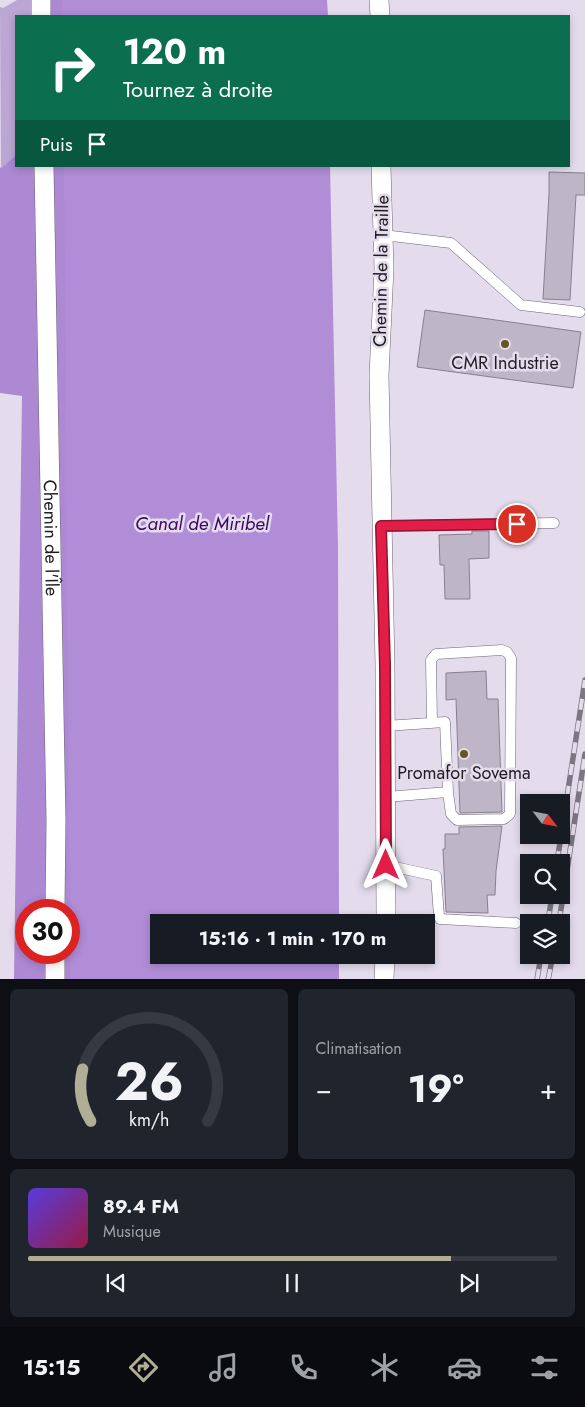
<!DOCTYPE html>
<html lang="fr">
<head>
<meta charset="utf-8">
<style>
  :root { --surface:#171b24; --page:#20242c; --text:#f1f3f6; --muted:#9ea1a6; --line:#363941; --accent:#b1ad97 }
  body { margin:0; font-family:Jost,sans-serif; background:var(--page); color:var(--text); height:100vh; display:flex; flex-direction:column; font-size:19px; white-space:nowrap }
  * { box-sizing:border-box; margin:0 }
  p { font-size:16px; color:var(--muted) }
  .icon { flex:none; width:28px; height:28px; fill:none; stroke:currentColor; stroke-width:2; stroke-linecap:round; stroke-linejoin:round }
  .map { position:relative; height:979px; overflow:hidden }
  .panel { display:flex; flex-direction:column; gap:10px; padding:10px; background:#0d0f14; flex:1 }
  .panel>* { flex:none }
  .top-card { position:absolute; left:15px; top:15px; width:555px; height:152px; border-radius:0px; box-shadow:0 2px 8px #0003; background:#0b6e4f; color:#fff; overflow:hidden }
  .needle { width:32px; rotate:122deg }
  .fabs { position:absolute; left:520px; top:794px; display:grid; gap:10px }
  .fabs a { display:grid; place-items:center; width:50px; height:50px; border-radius:0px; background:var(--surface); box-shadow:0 2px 8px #0003; font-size:25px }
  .speed { position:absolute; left:15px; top:899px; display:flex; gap:10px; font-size:25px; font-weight:700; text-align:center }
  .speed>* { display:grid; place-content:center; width:65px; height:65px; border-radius:50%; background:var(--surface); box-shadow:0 2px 8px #0003; line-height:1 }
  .speed .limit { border:8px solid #d22; background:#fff; color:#111 }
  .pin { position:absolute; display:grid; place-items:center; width:42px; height:42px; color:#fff; margin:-21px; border:2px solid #fff; border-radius:50%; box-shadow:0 1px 5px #0007 }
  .me { position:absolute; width:55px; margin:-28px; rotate:0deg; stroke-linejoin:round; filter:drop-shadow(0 0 4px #0008) }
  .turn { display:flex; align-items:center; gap:18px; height:105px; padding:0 25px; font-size:22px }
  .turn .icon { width:65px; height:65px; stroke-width:2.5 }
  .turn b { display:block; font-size:35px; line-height:42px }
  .then { display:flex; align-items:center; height:48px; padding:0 25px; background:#0003; gap:10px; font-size:19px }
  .big { font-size:38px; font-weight:700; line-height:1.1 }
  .panel .card { flex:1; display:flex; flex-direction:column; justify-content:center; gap:8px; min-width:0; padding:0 18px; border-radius:8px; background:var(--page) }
  .panel .dial { align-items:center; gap:0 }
  .dial svg { height:130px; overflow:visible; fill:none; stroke:var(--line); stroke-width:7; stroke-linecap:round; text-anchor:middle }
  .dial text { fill:var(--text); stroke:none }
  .song { display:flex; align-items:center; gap:15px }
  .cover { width:60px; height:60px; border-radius:8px; background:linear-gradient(135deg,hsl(250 70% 55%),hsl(340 70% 35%)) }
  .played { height:5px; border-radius:2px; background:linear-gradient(90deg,var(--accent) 80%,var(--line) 80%) }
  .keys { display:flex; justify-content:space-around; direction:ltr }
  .heat { display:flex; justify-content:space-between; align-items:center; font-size:28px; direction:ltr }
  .panel .tiles { flex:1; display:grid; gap:10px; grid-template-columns:1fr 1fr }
  .card:last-child { grid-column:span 2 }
  .trip { position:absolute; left:150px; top:914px; width:285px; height:50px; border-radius:0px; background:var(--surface); box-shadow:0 2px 8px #0003; font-weight:700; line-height:50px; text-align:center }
  .tabs { display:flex; height:80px; justify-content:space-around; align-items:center; background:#090b0e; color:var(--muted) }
  .tabs .icon { width:35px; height:35px }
  .tabs .selected { color:var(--accent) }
  .tabs b { font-size:22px; color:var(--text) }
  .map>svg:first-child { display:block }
  .green { fill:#bca6d4 }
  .forest { fill:#ad88d3; fill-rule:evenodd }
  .water { fill:#b18cd7 }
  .building { fill:#beb6c7; stroke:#878090 }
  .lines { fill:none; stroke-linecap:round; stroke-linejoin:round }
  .service-casing { stroke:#6b6473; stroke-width:11 }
  .minor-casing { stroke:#6b6473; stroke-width:20 }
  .service { stroke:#fff; stroke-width:10 }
  .minor { stroke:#fff; stroke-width:19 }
  .rail-casing { stroke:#7b7681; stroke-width:5.5 }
  .rail { stroke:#e4dced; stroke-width:4; stroke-dasharray:11; stroke-linecap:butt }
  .route-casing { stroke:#92132f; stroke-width:12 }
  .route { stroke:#e11d48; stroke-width:9 }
  .poi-dot { fill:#635723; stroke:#e4dced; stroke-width:2 }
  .labels { text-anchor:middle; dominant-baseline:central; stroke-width:5; stroke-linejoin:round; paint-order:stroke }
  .street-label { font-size:18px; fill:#1f1c22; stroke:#e4dced }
  .poi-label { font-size:18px; fill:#1f1c22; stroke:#e4dced }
  .water-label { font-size:19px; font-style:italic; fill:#3e0562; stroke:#e4dced }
</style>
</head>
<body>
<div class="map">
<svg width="585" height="980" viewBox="0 0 585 980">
  <rect width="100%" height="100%" fill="#e4dced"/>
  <path class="green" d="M17 0H38V16H16V155L1 168 0 7 3 8Z"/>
  <path class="forest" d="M38 0H83V16H38Z
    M16 155V166H81L74 979H14L22 396 0 393V167L1 168ZM26 910H69V952H26Z"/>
  <path class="water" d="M62 0H327L328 16H62Z
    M64 166H330L338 549 339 922H159V955H339V979H70Z"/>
  <path class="building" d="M549 172 585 173V195H576L570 300 543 299 549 194Z
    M425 310 581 332 573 388 417 367Z
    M472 531H489V558L469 559 470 599H445L444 565H440L439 535 472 534Z
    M486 671 487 699H498L502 812 460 813 456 699 446 700V673Z
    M502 826 496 871 495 895H487L488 913 446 912 443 849H445V834H459V827Z"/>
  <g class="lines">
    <defs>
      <path id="service" d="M383 235 451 243 521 305 580 312
        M381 526 554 523
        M432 723 431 660 436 654 502 650 507 652 511 658 510 814 504 819 457 820 451 814 448 792
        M385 726 445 722 448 792 386 797
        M386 865 436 876 439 916 440 919 516 923"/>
      <g id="minor">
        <path d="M41 0V16"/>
        <path d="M379 0 380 16"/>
        <path id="s1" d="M44 166 56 820 55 910"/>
        <path d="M381 166 384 269 379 375 385 666 386 922"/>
        <path d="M55 980V952"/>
        <path d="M384 980 385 955"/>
      </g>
    </defs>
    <use href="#service" class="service-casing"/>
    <use href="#minor" class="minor-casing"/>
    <use href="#service" class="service"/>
    <use href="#minor" class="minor"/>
    <defs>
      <path id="rail" d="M557 862 585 680
        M548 922 552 895
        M559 922 585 754
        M537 980 541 955
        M548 980 553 955"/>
    </defs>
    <use href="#rail" class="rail-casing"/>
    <use href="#rail" class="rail"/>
  </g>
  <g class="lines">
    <defs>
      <path id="route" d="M386 865 385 666 381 526 517 524"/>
    </defs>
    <use href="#route" class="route-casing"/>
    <use href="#route" class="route"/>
  </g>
  <g class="poi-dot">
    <circle cx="505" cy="344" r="5"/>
    <circle cx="464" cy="754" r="5"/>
  </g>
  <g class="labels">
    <g class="street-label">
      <text transform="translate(381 271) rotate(-89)">Chemin de la Traille</text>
      <text stroke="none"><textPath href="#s1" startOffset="372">Chemin de l'Île</textPath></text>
    </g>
    <g class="poi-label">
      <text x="505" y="363">CMR Industrie</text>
      <text x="464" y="773">Promafor Sovema</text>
    </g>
    <g class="water-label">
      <text x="202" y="523">Canal de Miribel</text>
    </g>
  </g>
</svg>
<div class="fabs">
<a><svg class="needle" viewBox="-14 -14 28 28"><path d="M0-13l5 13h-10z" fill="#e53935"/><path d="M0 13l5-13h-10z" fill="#9ea1a6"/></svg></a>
<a><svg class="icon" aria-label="search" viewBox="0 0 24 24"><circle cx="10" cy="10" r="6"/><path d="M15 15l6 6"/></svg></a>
<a><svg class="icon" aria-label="layers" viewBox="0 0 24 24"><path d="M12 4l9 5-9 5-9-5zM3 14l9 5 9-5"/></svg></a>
</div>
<div class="speed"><div class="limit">30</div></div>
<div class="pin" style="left:517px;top:524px;background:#d93025"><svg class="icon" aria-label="arrive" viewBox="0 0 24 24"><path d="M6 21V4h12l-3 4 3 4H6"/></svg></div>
<svg class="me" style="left:386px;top:865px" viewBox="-20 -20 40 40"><path d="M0-17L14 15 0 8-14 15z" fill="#e11d48" stroke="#fff" stroke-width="4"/></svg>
<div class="trip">15:16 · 1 min · 170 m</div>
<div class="top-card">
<div class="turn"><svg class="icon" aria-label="right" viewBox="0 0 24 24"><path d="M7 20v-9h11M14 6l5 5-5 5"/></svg><div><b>120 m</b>Tournez à droite</div></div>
<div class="then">Puis<svg class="icon" aria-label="arrive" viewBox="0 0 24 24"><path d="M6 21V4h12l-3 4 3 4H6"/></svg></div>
</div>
</div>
<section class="panel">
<div class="tiles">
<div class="card dial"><svg viewBox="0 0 100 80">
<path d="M14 69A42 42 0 1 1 86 69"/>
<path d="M14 69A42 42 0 0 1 9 37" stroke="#b1ad97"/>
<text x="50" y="56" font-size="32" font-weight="700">26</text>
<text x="50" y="72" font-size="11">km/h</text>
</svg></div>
<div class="card"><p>Climatisation</p>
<div class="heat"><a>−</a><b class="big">19°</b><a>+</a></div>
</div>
<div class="card">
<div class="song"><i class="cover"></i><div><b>89.4 FM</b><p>Musique</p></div></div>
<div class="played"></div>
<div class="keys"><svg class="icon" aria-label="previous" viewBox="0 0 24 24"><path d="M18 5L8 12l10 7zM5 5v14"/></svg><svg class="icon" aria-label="pause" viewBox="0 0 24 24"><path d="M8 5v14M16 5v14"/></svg><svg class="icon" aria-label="next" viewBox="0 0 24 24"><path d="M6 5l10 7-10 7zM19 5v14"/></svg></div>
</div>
</div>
</section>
<nav class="tabs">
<b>15:15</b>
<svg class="icon selected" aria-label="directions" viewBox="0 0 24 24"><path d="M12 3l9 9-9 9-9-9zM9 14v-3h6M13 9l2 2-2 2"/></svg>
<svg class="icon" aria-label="music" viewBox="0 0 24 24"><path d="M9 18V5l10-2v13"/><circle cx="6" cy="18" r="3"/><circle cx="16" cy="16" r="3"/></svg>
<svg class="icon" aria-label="phone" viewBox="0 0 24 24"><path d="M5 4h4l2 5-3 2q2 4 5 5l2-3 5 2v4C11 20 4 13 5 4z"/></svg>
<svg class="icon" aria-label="climate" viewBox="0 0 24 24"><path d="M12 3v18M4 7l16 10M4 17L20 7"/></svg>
<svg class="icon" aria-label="car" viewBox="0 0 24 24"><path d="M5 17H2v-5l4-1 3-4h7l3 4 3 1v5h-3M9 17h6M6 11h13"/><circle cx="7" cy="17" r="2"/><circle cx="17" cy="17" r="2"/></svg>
<svg class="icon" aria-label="filters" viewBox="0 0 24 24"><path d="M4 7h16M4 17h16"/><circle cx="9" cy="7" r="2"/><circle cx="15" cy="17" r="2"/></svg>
</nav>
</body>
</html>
